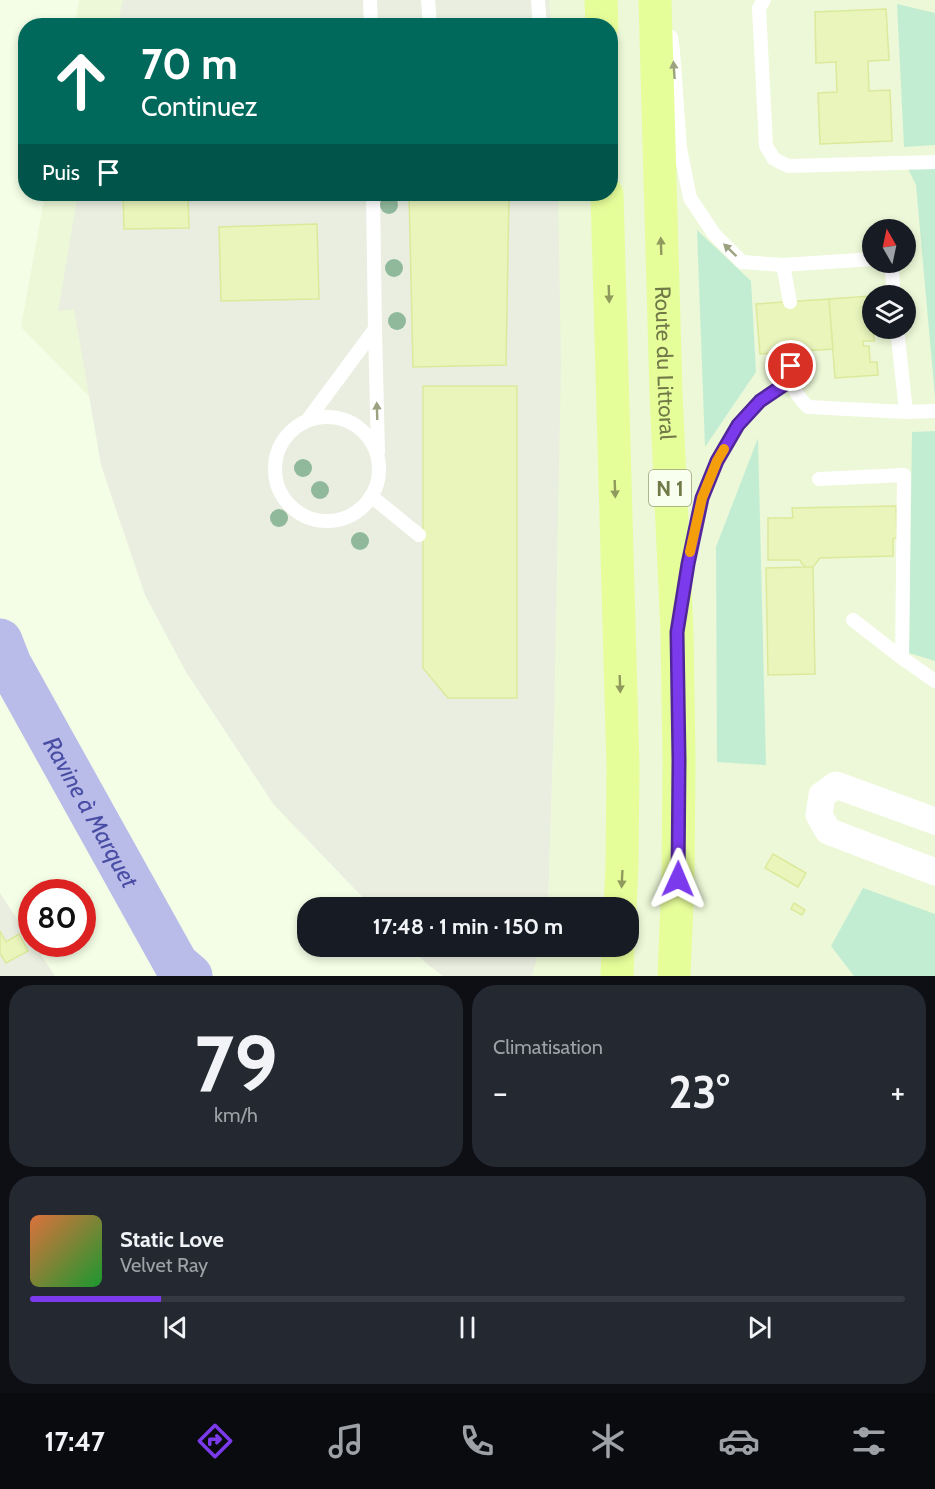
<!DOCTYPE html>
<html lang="fr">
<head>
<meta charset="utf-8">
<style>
  :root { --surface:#171b24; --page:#242831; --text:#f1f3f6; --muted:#9ea1a6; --line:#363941; --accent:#7c3aed }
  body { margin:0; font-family:Cabin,sans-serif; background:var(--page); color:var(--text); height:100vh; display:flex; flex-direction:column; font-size:22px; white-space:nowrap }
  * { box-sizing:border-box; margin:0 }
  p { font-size:20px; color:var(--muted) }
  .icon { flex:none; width:33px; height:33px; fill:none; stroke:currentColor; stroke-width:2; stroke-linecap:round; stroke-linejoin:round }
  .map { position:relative; height:976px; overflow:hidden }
  .drawer { display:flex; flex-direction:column; gap:9px; padding:9px; background:#0d0f14; flex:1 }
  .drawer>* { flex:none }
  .guide { position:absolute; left:18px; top:18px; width:600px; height:183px; border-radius:24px; box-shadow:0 3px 9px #0003; background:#00695c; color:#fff; overflow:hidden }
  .needle { width:39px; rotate:351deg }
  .tools { position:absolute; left:862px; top:219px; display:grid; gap:12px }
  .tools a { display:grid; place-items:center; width:54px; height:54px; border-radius:50%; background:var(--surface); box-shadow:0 3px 9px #0003; font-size:30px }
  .speed { position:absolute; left:18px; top:879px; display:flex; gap:12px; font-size:30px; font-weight:700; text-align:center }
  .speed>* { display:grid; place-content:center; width:78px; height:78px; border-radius:50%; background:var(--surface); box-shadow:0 3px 9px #0003; line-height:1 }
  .speed .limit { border:9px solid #d22; background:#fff; color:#111 }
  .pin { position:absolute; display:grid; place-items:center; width:51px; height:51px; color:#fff; margin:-26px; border:3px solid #fff; border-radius:50%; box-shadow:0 2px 6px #0007 }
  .me { position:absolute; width:66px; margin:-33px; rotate:1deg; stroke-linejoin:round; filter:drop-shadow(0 0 4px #0008) }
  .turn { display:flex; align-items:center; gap:21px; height:126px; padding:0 24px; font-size:27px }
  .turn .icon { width:78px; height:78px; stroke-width:2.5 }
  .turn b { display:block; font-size:42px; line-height:51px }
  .then { display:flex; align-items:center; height:57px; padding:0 24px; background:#0003; gap:12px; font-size:22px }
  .big { font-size:45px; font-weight:800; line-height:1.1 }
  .drawer .card { flex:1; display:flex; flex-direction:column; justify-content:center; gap:9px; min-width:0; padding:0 21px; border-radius:24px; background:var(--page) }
  .drawer .dial { align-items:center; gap:0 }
  .dial b { font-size:78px; line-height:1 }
  .song { display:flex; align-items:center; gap:18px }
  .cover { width:72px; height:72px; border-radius:9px; background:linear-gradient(135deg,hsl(20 70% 55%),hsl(130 70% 35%)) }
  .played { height:6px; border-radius:3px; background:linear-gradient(90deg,var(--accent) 15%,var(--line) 15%) }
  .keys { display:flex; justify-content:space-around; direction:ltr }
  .heat { display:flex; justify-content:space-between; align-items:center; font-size:33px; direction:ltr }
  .drawer .tiles { flex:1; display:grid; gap:9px; grid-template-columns:1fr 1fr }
  .card:last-child { grid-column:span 2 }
  .trip { position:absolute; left:297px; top:897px; width:342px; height:60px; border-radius:24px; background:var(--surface); box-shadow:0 3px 9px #0003; font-weight:800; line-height:60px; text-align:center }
  .dock { display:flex; height:96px; justify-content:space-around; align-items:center; background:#090b0e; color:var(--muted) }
  .dock .icon { width:42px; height:42px }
  .dock .selected { color:var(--accent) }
  .dock b { font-size:27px; color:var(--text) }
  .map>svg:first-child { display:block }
  .residential { fill:#ecf8d7; fill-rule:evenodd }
  .industrial { fill:#eaeee0 }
  .green { fill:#c3edd3 }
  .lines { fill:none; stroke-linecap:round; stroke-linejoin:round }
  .river { stroke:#b9bce9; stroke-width:45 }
  .building { fill:#eaf5bc; stroke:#dce99b; stroke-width:1.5 }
  .service { stroke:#fff; stroke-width:14 }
  .minor { stroke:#fff; stroke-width:27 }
  .trunk { stroke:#e6fe9a; stroke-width:33 }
  .tree { fill:#90b99c }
  .oneway { fill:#9ca17f }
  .oneway2 { fill:#8f9a5c }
  .route-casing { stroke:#51269a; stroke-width:15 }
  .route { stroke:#7c3aed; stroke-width:10 }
  .slow { stroke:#f59e0b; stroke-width:10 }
  .labels { text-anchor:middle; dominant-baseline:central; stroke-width:6; stroke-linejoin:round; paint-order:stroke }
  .shield { fill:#f8ffee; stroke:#9aa17a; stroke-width:1.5 }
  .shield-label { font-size:21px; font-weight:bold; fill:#727948 }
  .street-label { font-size:22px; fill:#727948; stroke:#f8ffee }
  .water-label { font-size:24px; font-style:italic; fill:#494da4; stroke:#f8ffee }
</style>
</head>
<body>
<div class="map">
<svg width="935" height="976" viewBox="0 0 935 976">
  <rect width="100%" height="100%" fill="#f4fee6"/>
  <path class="residential" d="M79 0H935V976H532L540 947 628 946V908L548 907 554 721 396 709 21 327 45 194H610V26L75 25ZM873 230H906V262H873ZM873 296H906V328H873Z"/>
  <path class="industrial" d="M123 0H549L551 25 117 26Z
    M78 194H558L561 364 554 720 548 907H372L274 805 186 672 145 595 101 465 74 309 58 311Z
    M0 893 31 940 32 944H34L55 976H0Z
    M410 947H540L532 976H443L427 964Z"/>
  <path class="green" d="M897 4 935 13V145L904 147Z
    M935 164V397L916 185 906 165Z
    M697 230 751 281 756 372 705 447Z
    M935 431V661L909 653 912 432Z
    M758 438 766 765 717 762 716 547Z
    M863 888 935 914V976H854L831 946Z"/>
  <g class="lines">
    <path class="river" id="s1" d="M0 641 9 664 176 964 190 976"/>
  </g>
  <path class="building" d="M886 9 889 60 868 61 869 91 890 90 892 141 820 144 818 93 837 92 836 62 816 63 815 12Z
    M123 194H188L189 228 124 229Z
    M409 194H509L506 365 413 367Z
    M317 224 319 299 221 301 219 227Z
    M871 296 874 341H863V346H869L870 362H877L878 375 835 378 829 299Z
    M829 299 833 349 760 354 756 304Z
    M423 386H517V698H448L423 668Z
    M896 506 897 537 893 539V556L820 558 813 567H806L802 564 800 560H768V518H793L792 508Z
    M806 567H813L815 674 768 675 766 568Z
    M773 854 806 873 798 887 765 868Z
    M794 903 805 910 802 915 791 909Z
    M0 931 6 942 19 934 28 951 6 963 0 953Z"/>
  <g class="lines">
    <path class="service" d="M370 0 371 26
      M428 0 430 26
      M538 0 540 26
      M764 0 759 8 766 146 774 159 788 166 935 162
      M671 37 673 51 680 148 690 198 714 234 742 262 783 265 873 259
      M373 194 375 329 378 452
      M886 262 892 272 894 296
      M783 265 790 302
      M897 328 906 412
      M791 352C791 378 788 387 808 407L906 412 935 411
      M275 469a52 52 0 1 1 104 0a52 52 0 1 1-104 0Z
      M307 421 375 329
      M819 479 904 475 902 658 935 681
      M371 496 419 535
      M687 571 702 498 717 461 738 425 760 401 791 380
      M853 620 902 658"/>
    <path class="minor" d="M935 821 836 785 822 795 819 815 828 831 935 872"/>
    <g class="trunk">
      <path d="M601 0 602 26"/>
      <path id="s2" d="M655 0 666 393 677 632 679 760 678 879 674 976"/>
      <path d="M607 194 623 767 622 866 620 908"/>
      <path d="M617 976 618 946"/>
    </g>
  </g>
  <g class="tree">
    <circle cx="389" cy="205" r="9"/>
    <circle cx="394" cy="268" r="9"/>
    <circle cx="397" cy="321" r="9"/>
    <circle cx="303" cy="468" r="9"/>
    <circle cx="320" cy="490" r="9"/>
    <circle cx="279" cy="518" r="9"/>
    <circle cx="360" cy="541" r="9"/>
  </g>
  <defs><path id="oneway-solid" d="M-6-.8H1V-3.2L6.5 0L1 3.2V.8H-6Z" transform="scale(1.5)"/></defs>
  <g class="oneway">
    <use href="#oneway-solid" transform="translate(674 70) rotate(-94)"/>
    <use href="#oneway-solid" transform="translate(730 250) rotate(-136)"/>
    <use href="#oneway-solid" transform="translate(377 411) rotate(-92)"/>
  </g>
  <g class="oneway2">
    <use href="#oneway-solid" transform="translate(661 246) rotate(-92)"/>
    <use href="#oneway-solid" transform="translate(609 294) rotate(88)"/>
    <use href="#oneway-solid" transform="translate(615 489) rotate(88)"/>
    <use href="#oneway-solid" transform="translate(620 684) rotate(88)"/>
    <use href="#oneway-solid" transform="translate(622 879) rotate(93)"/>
  </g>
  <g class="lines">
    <defs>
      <path id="route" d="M678 879 679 760 677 632 688 564 702 498 717 461 738 425 760 401 791 380V366"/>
    </defs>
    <use href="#route" class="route-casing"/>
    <use href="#route" class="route"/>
    <path class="slow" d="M690 552 702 498 717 461 724 449"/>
  </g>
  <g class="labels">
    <rect class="shield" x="649" y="470" width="42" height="36" rx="4.5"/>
    <g class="shield-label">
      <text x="670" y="488">N 1</text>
    </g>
    <g class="street-label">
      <text stroke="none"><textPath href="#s2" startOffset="363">Route du Littoral</textPath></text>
    </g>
    <g class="water-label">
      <text stroke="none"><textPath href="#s1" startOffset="194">Ravine à Marquet</textPath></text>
    </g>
  </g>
</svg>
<div class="tools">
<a><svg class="needle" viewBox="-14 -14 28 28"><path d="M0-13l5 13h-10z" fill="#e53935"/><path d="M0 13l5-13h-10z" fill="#9ea1a6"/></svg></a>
<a><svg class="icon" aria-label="layers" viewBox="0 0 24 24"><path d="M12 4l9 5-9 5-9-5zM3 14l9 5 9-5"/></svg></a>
</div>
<div class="speed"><div class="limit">80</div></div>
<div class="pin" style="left:791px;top:366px;background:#d93025"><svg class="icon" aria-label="arrive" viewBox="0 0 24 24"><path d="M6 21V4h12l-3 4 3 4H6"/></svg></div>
<svg class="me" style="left:678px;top:879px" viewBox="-20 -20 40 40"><path d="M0-17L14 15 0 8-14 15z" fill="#7c3aed" stroke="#fff" stroke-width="4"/></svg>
<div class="trip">17:48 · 1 min · 150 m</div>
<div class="guide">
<div class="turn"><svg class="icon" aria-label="ahead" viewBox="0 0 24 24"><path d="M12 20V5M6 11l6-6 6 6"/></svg><div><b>70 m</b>Continuez</div></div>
<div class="then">Puis<svg class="icon" aria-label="arrive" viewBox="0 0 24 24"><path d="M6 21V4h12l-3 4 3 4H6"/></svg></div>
</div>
</div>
<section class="drawer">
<div class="tiles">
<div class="card dial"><b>79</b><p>km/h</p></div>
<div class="card"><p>Climatisation</p>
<div class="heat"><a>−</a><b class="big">23°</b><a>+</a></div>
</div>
<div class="card">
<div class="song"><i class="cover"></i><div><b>Static Love</b><p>Velvet Ray</p></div></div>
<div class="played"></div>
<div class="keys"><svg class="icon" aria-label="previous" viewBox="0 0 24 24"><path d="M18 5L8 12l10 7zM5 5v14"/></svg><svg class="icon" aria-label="pause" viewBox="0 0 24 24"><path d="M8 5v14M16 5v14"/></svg><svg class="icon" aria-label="next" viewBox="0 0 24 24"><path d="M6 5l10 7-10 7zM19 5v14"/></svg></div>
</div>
</div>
</section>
<nav class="dock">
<b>17:47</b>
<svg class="icon selected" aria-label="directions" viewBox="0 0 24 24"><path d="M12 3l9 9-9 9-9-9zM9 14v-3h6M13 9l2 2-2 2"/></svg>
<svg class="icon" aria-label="music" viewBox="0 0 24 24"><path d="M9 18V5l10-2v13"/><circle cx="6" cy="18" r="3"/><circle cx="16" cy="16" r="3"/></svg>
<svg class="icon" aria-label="phone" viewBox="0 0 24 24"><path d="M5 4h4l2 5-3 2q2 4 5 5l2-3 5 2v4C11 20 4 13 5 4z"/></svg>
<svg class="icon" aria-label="climate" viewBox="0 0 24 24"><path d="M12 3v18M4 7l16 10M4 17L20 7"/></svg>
<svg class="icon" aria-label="car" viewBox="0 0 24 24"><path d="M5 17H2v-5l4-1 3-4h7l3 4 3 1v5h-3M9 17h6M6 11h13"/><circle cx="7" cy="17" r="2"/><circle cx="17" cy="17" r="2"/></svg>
<svg class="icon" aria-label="filters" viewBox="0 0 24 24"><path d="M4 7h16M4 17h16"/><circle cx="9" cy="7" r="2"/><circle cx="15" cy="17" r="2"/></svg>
</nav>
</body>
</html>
